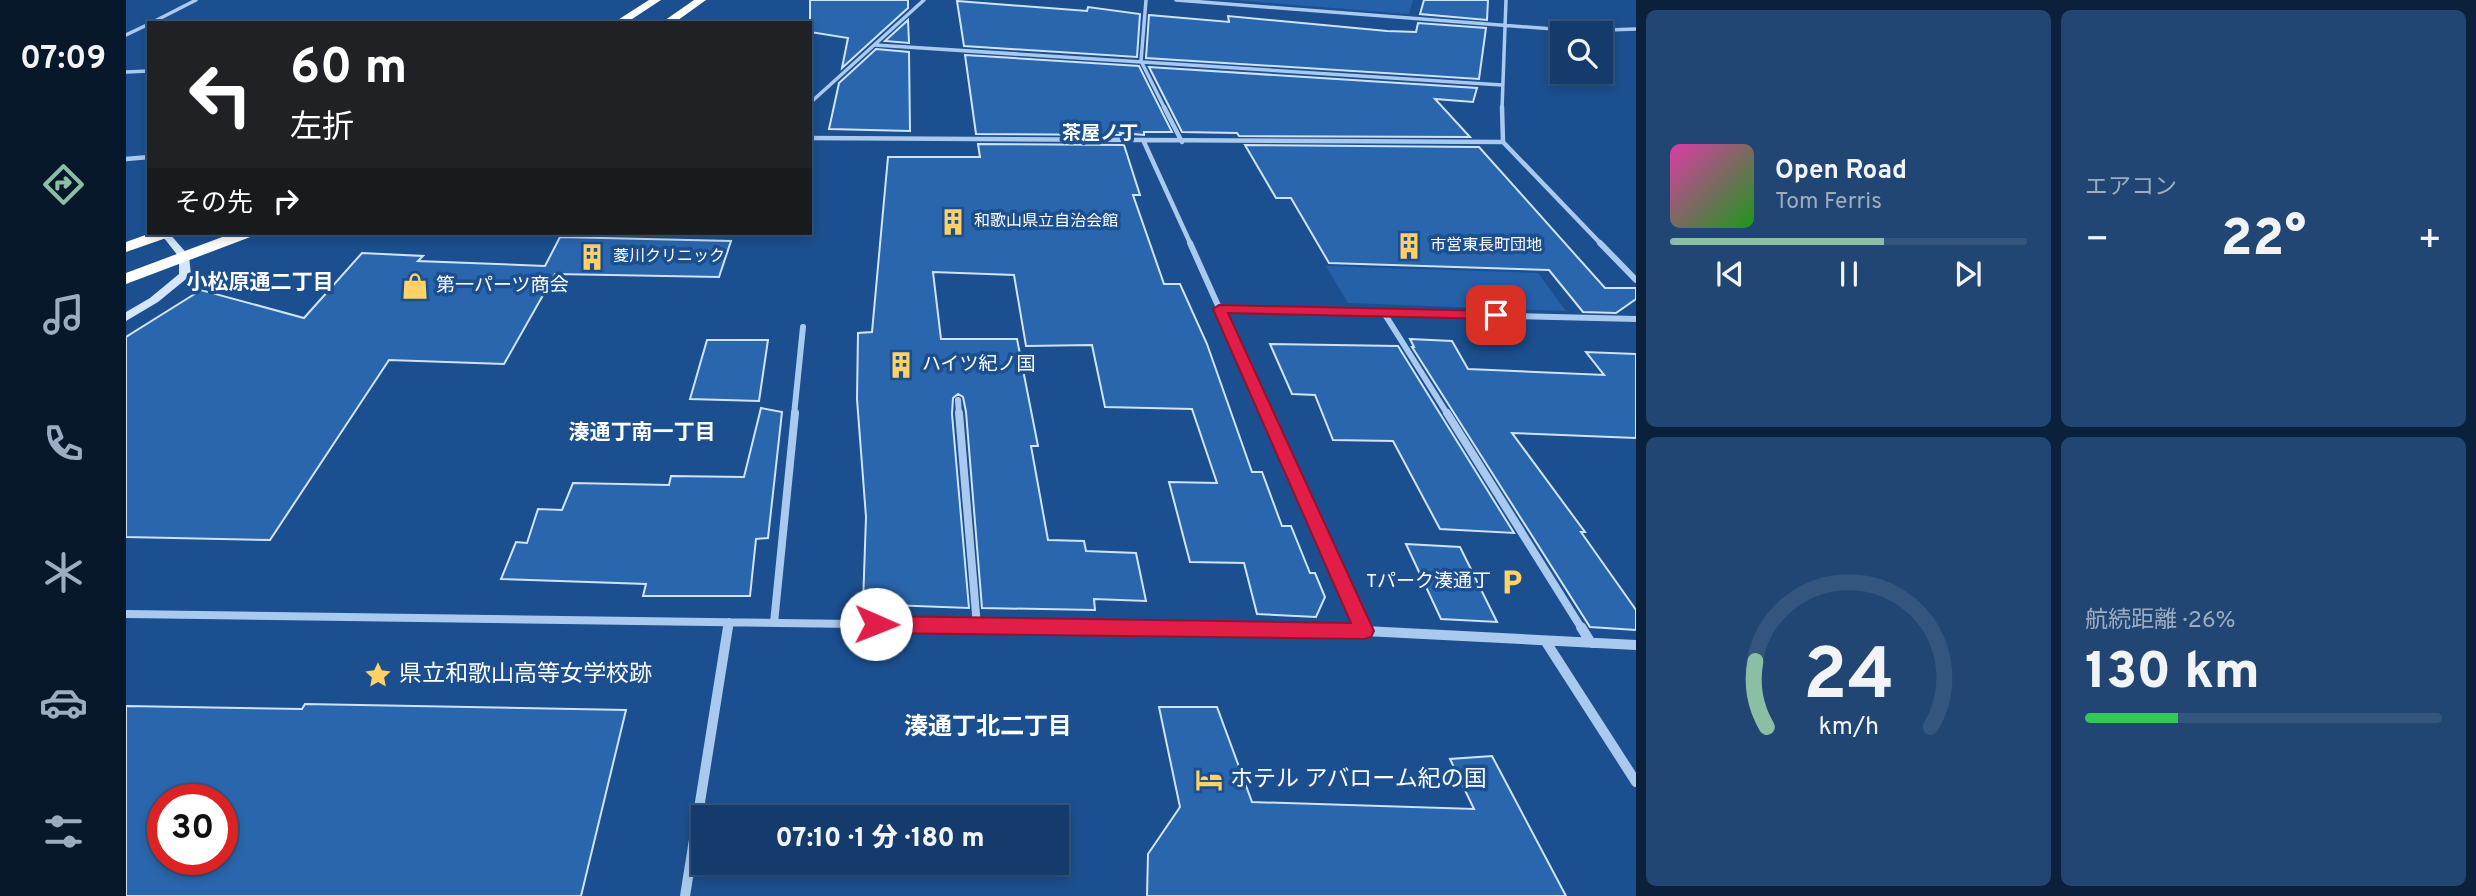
<!DOCTYPE html>
<html lang="ja">
<head>
<meta charset="utf-8">
<style>
  :root { --surface:#143b6b; --page:#214673; --text:#f1f3f6; --muted:#9dadc1; --line:#33557e; --accent:#8abfa5 }
  body { margin:0; font-family:Overpass,"Noto Sans JP",sans-serif; background:var(--page); color:var(--text); height:100vh; display:flex; flex-direction:column; font-size:26px; white-space:nowrap }
  * { box-sizing:border-box; margin:0 }
  p { font-size:23px; color:var(--muted) }
  .icon { flex:none; width:38px; height:38px; fill:none; stroke:currentColor; stroke-width:2; stroke-linecap:round; stroke-linejoin:round }
  .map { position:relative; flex:1; overflow:hidden }
  .sheet { display:flex; flex-direction:column; gap:10px; padding:10px; background:#0b203b; width:840px }
  .sheet>* { flex:none }
  .banner { position:absolute; left:21px; top:21px; width:665px; height:214px; border-radius:0px; box-shadow:0 4px 10px #0003,0 0 0 2px var(--line); background:#202124; color:#fff; overflow:hidden }
  .controls { position:absolute; left:1424px; top:21px; display:grid; gap:14px }
  .controls a { display:grid; place-items:center; width:63px; height:63px; border-radius:0px; background:var(--surface); box-shadow:0 4px 10px #0003,0 0 0 2px var(--line); font-size:35px }
  .speed { position:absolute; left:21px; top:784px; display:flex; gap:14px; font-size:35px; font-weight:700; text-align:center }
  .speed>* { display:grid; place-content:center; width:91px; height:91px; border-radius:50%; background:var(--surface); box-shadow:0 4px 10px #0003,0 0 0 2px var(--line); line-height:1 }
  .speed .limit { border:10px solid #d22; background:#fff; color:#111 }
  .pin { position:absolute; display:grid; place-items:center; width:60px; height:60px; color:#fff; margin:-30px; border-radius:14px; box-shadow:0 4px 10px #0006 }
  .me { position:absolute; width:77px; margin:-38px; rotate:91deg; stroke-linejoin:round; filter:drop-shadow(0 0 5px #0008) }
  .turn { display:flex; align-items:center; gap:24px; height:147px; padding:0 28px; font-size:32px }
  .turn .icon { width:91px; height:91px; stroke-width:2.5 }
  .turn b { display:block; font-size:49px; line-height:60px }
  .then { display:flex; align-items:center; height:66px; padding:0 28px; background:#0003; gap:14px; font-size:26px }
  .big { font-size:52px; font-weight:800; line-height:1.1 }
  .sheet .tile { flex:1; display:flex; flex-direction:column; justify-content:center; gap:10px; min-width:0; padding:0 24px; border-radius:10px; background:var(--page) }
  .sheet .dial { align-items:center; gap:0 }
  .dial svg { height:182px; overflow:visible; fill:none; stroke:var(--line); stroke-width:7; stroke-linecap:round; text-anchor:middle }
  .dial text { fill:var(--text); stroke:none }
  .song { display:flex; align-items:center; gap:21px }
  .cover { width:84px; height:84px; border-radius:10px; background:linear-gradient(135deg,hsl(320 70% 55%),hsl(120 70% 35%)) }
  .played { height:7px; border-radius:4px; background:linear-gradient(90deg,var(--accent) 60%,var(--line) 60%) }
  .keys { display:flex; justify-content:space-around; direction:ltr }
  .heat { display:flex; justify-content:space-between; align-items:center; font-size:38px; direction:ltr }
  .charge { height:10px; border-radius:5px; background:linear-gradient(90deg,#34c759 26%,var(--line) 0) }
  .sheet .tiles { flex:1; display:grid; gap:10px; grid-template-columns:repeat(2,1fr) }
  .trip { position:absolute; left:565px; top:805px; width:378px; height:70px; border-radius:0px; background:var(--surface); box-shadow:0 4px 10px #0003,0 0 0 2px var(--line); font-weight:800; line-height:70px; text-align:center }
  main { display:flex; flex:1; min-height:0 }
  .tabs { display:flex; flex-direction:column; width:126px; justify-content:space-around; align-items:center; background:#08182b; color:var(--muted) }
  .tabs .icon { width:49px; height:49px }
  .tabs .active { color:var(--accent) }
  .tabs b { font-size:32px; color:var(--text) }
  .map>svg:first-child { display:block }
  .green { fill:#2461a8 }
  .building { fill:#2a66ad; stroke:#cfe3fa; stroke-width:2; fill-rule:evenodd }
  .lines { fill:none; stroke-linecap:round; stroke-linejoin:round }
  .street-far4 { stroke:#a9c9ee; stroke-width:3.5 }
  .street-far3 { stroke:#a9c9ee; stroke-width:4.5 }
  .street-far2 { stroke:#a9c9ee; stroke-width:6 }
  .street-far1 { stroke:#a9c9ee; stroke-width:8 }
  .street { stroke:#a9c9ee; stroke-width:10 }
  .secondary { fill:#d6e6fa; fill-rule:evenodd }
  .highway { fill:#fff; fill-rule:evenodd }
  .route { fill:#e11d48; stroke:#92132f; stroke-width:2 }
  .labels { text-anchor:middle; dominant-baseline:central; stroke-width:7; stroke-linejoin:round; paint-order:stroke }
  .far-poi-label { font-size:16px; fill:#fff; stroke:#1b4f8f; text-anchor:start }
  .far-quarter-label { font-size:19px; font-weight:bold; fill:#fff; stroke:#1b4f8f }
  .poi-label { font-size:19px; fill:#fff; stroke:#1b4f8f; text-anchor:start }
  .neighbourhood-label { font-size:21px; font-weight:bold; fill:#fff; stroke:#1b4f8f }
  .near-poi-label { font-size:23px; fill:#fff; stroke:#1b4f8f; text-anchor:start }
  .near-neighbourhood-label { font-size:24px; font-weight:bold; fill:#fff; stroke:#1b4f8f }
</style>
</head>
<body>
<main>
<nav class="tabs">
<b>07:09</b>
<svg class="icon active" aria-label="directions" viewBox="0 0 24 24"><path d="M12 3l9 9-9 9-9-9zM9 14v-3h6M13 9l2 2-2 2"/></svg>
<svg class="icon" aria-label="music" viewBox="0 0 24 24"><path d="M9 18V5l10-2v13"/><circle cx="6" cy="18" r="3"/><circle cx="16" cy="16" r="3"/></svg>
<svg class="icon" aria-label="phone" viewBox="0 0 24 24"><path d="M5 4h4l2 5-3 2q2 4 5 5l2-3 5 2v4C11 20 4 13 5 4z"/></svg>
<svg class="icon" aria-label="climate" viewBox="0 0 24 24"><path d="M12 3v18M4 7l16 10M4 17L20 7"/></svg>
<svg class="icon" aria-label="car" viewBox="0 0 24 24"><path d="M5 17H2v-5l4-1 3-4h7l3 4 3 1v5h-3M9 17h6M6 11h13"/><circle cx="7" cy="17" r="2"/><circle cx="17" cy="17" r="2"/></svg>
<svg class="icon" aria-label="filters" viewBox="0 0 24 24"><path d="M4 7h16M4 17h16"/><circle cx="9" cy="7" r="2"/><circle cx="15" cy="17" r="2"/></svg>
</nav>
<div class="map">
<svg width="1510" height="896" viewBox="0 0 1510 896">
  <rect width="100%" height="100%" fill="#1b4f8f"/>
  <path class="green" d="M1105 0H1287L1283 14Z
    M1200 266 1412 273 1440 311 1222 303Z"/>
  <path class="building" d="M684 0H782V8L716 68 722 38 684 32Z
    M1298 0H1362L1361 20 1294 14Z
    M831 1 961 11 962 7 1014 14 1011 57 838 46Z
    M1023 15 1103 22 1102 16 1261 31 1290 32 1292 23 1360 28 1353 79 1020 58Z
    M782 20 783 43 759 41Z
    M750 49 783 52 784 131 703 129 713 83Z
    M839 55 1013 66 1046 132H1018V135L994 133 995 135 850 134Z
    M1023 67 1351 88 1347 102 1309 99 1344 137 1113 136 1111 133 1056 132Z
    M852 144 998 145 1014 195H1007L1038 284H1054L1081 344 1126 472H1136L1156 526H1165L1184 573H1189L1199 597 1190 617 1131 614 1118 563 1064 562 1043 482 1091 483 1066 409 979 407 966 345 900 346 888 275 807 272 815 339H891L912 446H905L922 540 958 541 960 551 1010 553 1020 601 968 599 969 610 856 608 840 412 837 397 832 394 827 398 826 414 843 608 737 604 740 517 731 399 732 333 746 332 762 157H854Z
    M1119 145 1353 147 1479 288H1510V299L1490 313 1457 312 1423 270 1203 263 1165 198H1150Z
    M434 237 605 241 593 277 429 274 378 364 263 360 144 540 0 537V337L75 290 178 318 236 253 297 256 292 261 419 266Z
    M1284 339 1326 341 1342 369 1478 375 1460 352 1510 354V438L1386 433 1459 532H1455L1510 610V630L1464 627 1286 347H1288Z
    M581 340H642L633 401 564 399Z
    M1144 344 1272 346 1388 533 1314 529 1267 441 1207 440 1189 395 1166 394Z
    M635 408 656 412 642 538 630 539 624 596H517L520 584 375 579 390 542 401 543 412 509 436 510 447 483 543 485 545 476 618 477Z
    M1280 544 1334 547 1371 622 1315 619Z
    M179 704 500 710 455 896H0V706L176 709ZM37 800H96V859H37Z
    M1033 707H1091L1126 802 1348 809 1324 759 1366 756 1440 896H1021L1022 854 1054 807Z"/>
  <g class="lines">
    <path class="street-far4" d="M1020 0 1015 61 1039 109
      M1050 0 1453 31 1510 29
      M347 22 370 23
      M25 23 70 0
      M0 35 23 24
      M749 45 1376 85
      M0 72 23 71
      M684 103 798 0
      M1376 109 1380 0"/>
    <path class="street-far3" d="M1038 107 1056 142
      M1376 107 1377 142
      M684 138 1377 142 1476 245
      M1018 142 1065 245
      M0 159 23 157"/>
    <path class="street-far2" d="M1064 243 1141 415
      M1474 243 1510 280
      M1093 309 1510 319
      M1258 313 1322 415
      M832 400 833 415
      M668 415 677 327"/>
    <path class="street-far1" d="M833 413 851 626
      M1141 413 1238 629
      M1321 413 1456 629
      M0 614 1085 629
      M648 623 669 413
      M602 629 603 622"/>
    <path class="street" d="M957 627 1239 631 1510 645
      M1237 627 1239 631
      M1455 627 1465 643
      M1420 642 1510 782
      M559 896 602 627"/>
    <path class="secondary" d="M34 233H43L63 256 65 275 32 302 0 321V312L24 298 53 274V257Z"/>
    <path class="highway" d="M523 0H535L500 23H487Z
      M568 0H580L548 23H535Z
      M25 233H48L46 236 0 252V242Z
      M107 233H129L127 236 0 284V273Z"/>
  </g>
  <path class="route" d="M1093 305 1370 311 1377 315 1370 319 1102 313 1248 631 1245 637 1238 639 750 633 743 630 740 624 743 619 750 616 1225 623 1087 309Z"/>
  <defs>
    <symbol id="building-bare" viewBox="-9 -9 18 18"><path d="M-4-6H4V6H1V3H-1V6H-4ZM-2.5-4.3h1.7v1.8h-1.7ZM.8-4.3h1.7v1.8H.8ZM-2.5-1h1.7V.8h-1.7ZM.8-1h1.7V.8H.8Z" fill="#ffd166" stroke="#1b4f8f" stroke-width="2.5" paint-order="stroke"/></symbol>
    <symbol id="shop-bare" viewBox="-9 -9 18 18"><path d="M-5-2.5h2.3a2.7 3.5 0 0 1 5.4 0H5L5.5 6h-11ZM-1.5-2.5h3a1.5 2.3 0 0 0-3 0Z" fill="#ffd166" stroke="#1b4f8f" stroke-width="2.5" paint-order="stroke"/></symbol>
    <symbol id="parking-bare" viewBox="-9 -9 18 18"><path d="M-3.5-5.5H1a3.5 3.5 0 0 1 0 7H-1V5.5H-3.5ZM-1-3.4V-.6H.8a1.4 1.4 0 0 0 0-2.8Z" fill="#ffd166" stroke="#1b4f8f" stroke-width="2.5" paint-order="stroke"/></symbol>
    <symbol id="sight-bare" viewBox="-9 -9 18 18"><path d="M0-6L1.8-2.2L6-1.7L2.9 1.2L3.7 5.4L0 3.3L-3.7 5.4L-2.9 1.2L-6-1.7L-1.8-2.2Z" fill="#ffd166" stroke="#1b4f8f" stroke-width="2.5" paint-order="stroke"/></symbol>
    <symbol id="hotel-bare" viewBox="-9 -9 18 18"><path d="M-6-4.5h1.5V1H6V5H4.5V3h-9V5H-6ZM-4 0a1.8 1.8 0 1 1 3.6 0ZM.5 0V-2.5h3Q6-2.5 6 0Z" fill="#ffd166" stroke="#1b4f8f" stroke-width="2.5" paint-order="stroke"/></symbol>
  </defs>
  <g fill-rule="evenodd">
    <use href="#building-bare" x="808" y="203" width="38" height="38"/>
    <use href="#building-bare" x="1264" y="227" width="38" height="38"/>
    <use href="#building-bare" x="447" y="238" width="38" height="38"/>
    <use href="#shop-bare" x="270" y="267" width="38" height="38"/>
    <use href="#building-bare" x="756" y="346" width="38" height="38"/>
    <use href="#parking-bare" x="1367" y="563" width="38" height="38"/>
    <use href="#sight-bare" x="233" y="656" width="38" height="38"/>
    <use href="#hotel-bare" x="1064" y="761" width="38" height="38"/>
  </g>
  <g class="labels">
    <g class="far-poi-label">
      <text x="848" y="222">和歌山県立自治会館</text>
      <text x="1304" y="246">市営東長町団地</text>
      <text x="487" y="257">菱川クリニック</text>
    </g>
    <g class="far-quarter-label">
      <text x="974" y="134">茶屋ノ丁</text>
    </g>
    <g class="poi-label">
      <text x="310" y="286">第一パーツ商会</text>
      <text x="796" y="365">ハイツ紀ノ国</text>
      <text x="1365" y="582" text-anchor="end">Tパーク湊通丁</text>
    </g>
    <g class="neighbourhood-label">
      <text x="134" y="283">小松原通二丁目</text>
      <text x="516" y="433">湊通丁南一丁目</text>
    </g>
    <g class="near-poi-label">
      <text x="273" y="675">県立和歌山高等女学校跡</text>
      <text x="1104" y="780">ホテル アバローム紀の国</text>
    </g>
    <g class="near-neighbourhood-label">
      <text x="862" y="728">湊通丁北二丁目</text>
    </g>
  </g>
</svg>
<div class="controls">
<a><svg class="icon" aria-label="search" viewBox="0 0 24 24"><circle cx="10" cy="10" r="6"/><path d="M15 15l6 6"/></svg></a>
</div>
<div class="speed"><div class="limit">30</div></div>
<div class="pin" style="left:1370px;top:315px;background:#d93025"><svg class="icon" aria-label="arrive" viewBox="0 0 24 24"><path d="M6 21V4h12l-3 4 3 4H6"/></svg></div>
<svg class="me" style="left:750px;top:624px" viewBox="-20 -20 40 40"><circle r="19" fill="#fff"/><path d="M0-13L10 11 0 6-10 11z" fill="#e11d48"/></svg>
<div class="trip">07:10 · 1 分 · 180 m</div>
<div class="banner">
<div class="turn"><svg class="icon" aria-label="left" viewBox="0 0 24 24"><path d="M17 20v-9H6M10 6l-5 5 5 5"/></svg><div><b>60 m</b>左折</div></div>
<div class="then">その先<svg class="icon" aria-label="right" viewBox="0 0 24 24"><path d="M7 20v-9h11M14 6l5 5-5 5"/></svg></div>
</div>
</div>
<section class="sheet">
<div class="tiles">
<div class="tile">
<div class="song"><i class="cover"></i><div><b>Open Road</b><p>Tom Ferris</p></div></div>
<div class="played"></div>
<div class="keys"><svg class="icon" aria-label="previous" viewBox="0 0 24 24"><path d="M18 5L8 12l10 7zM5 5v14"/></svg><svg class="icon" aria-label="pause" viewBox="0 0 24 24"><path d="M8 5v14M16 5v14"/></svg><svg class="icon" aria-label="next" viewBox="0 0 24 24"><path d="M6 5l10 7-10 7zM19 5v14"/></svg></div>
</div>
<div class="tile"><p>エアコン</p>
<div class="heat"><a>−</a><b class="big">22°</b><a>+</a></div>
</div>
<div class="tile dial"><svg viewBox="0 0 100 80">
<path d="M14 69A42 42 0 1 1 86 69"/>
<path d="M14 69A42 42 0 0 1 9 40" stroke="#8abfa5"/>
<text x="50" y="56" font-size="32" font-weight="700">24</text>
<text x="50" y="72" font-size="11">km/h</text>
</svg></div>
<div class="tile"><p>航続距離 · 26%</p><b class="big">130 km</b><div class="charge"></div></div>
</div>
</section>
</main>
</body>
</html>
